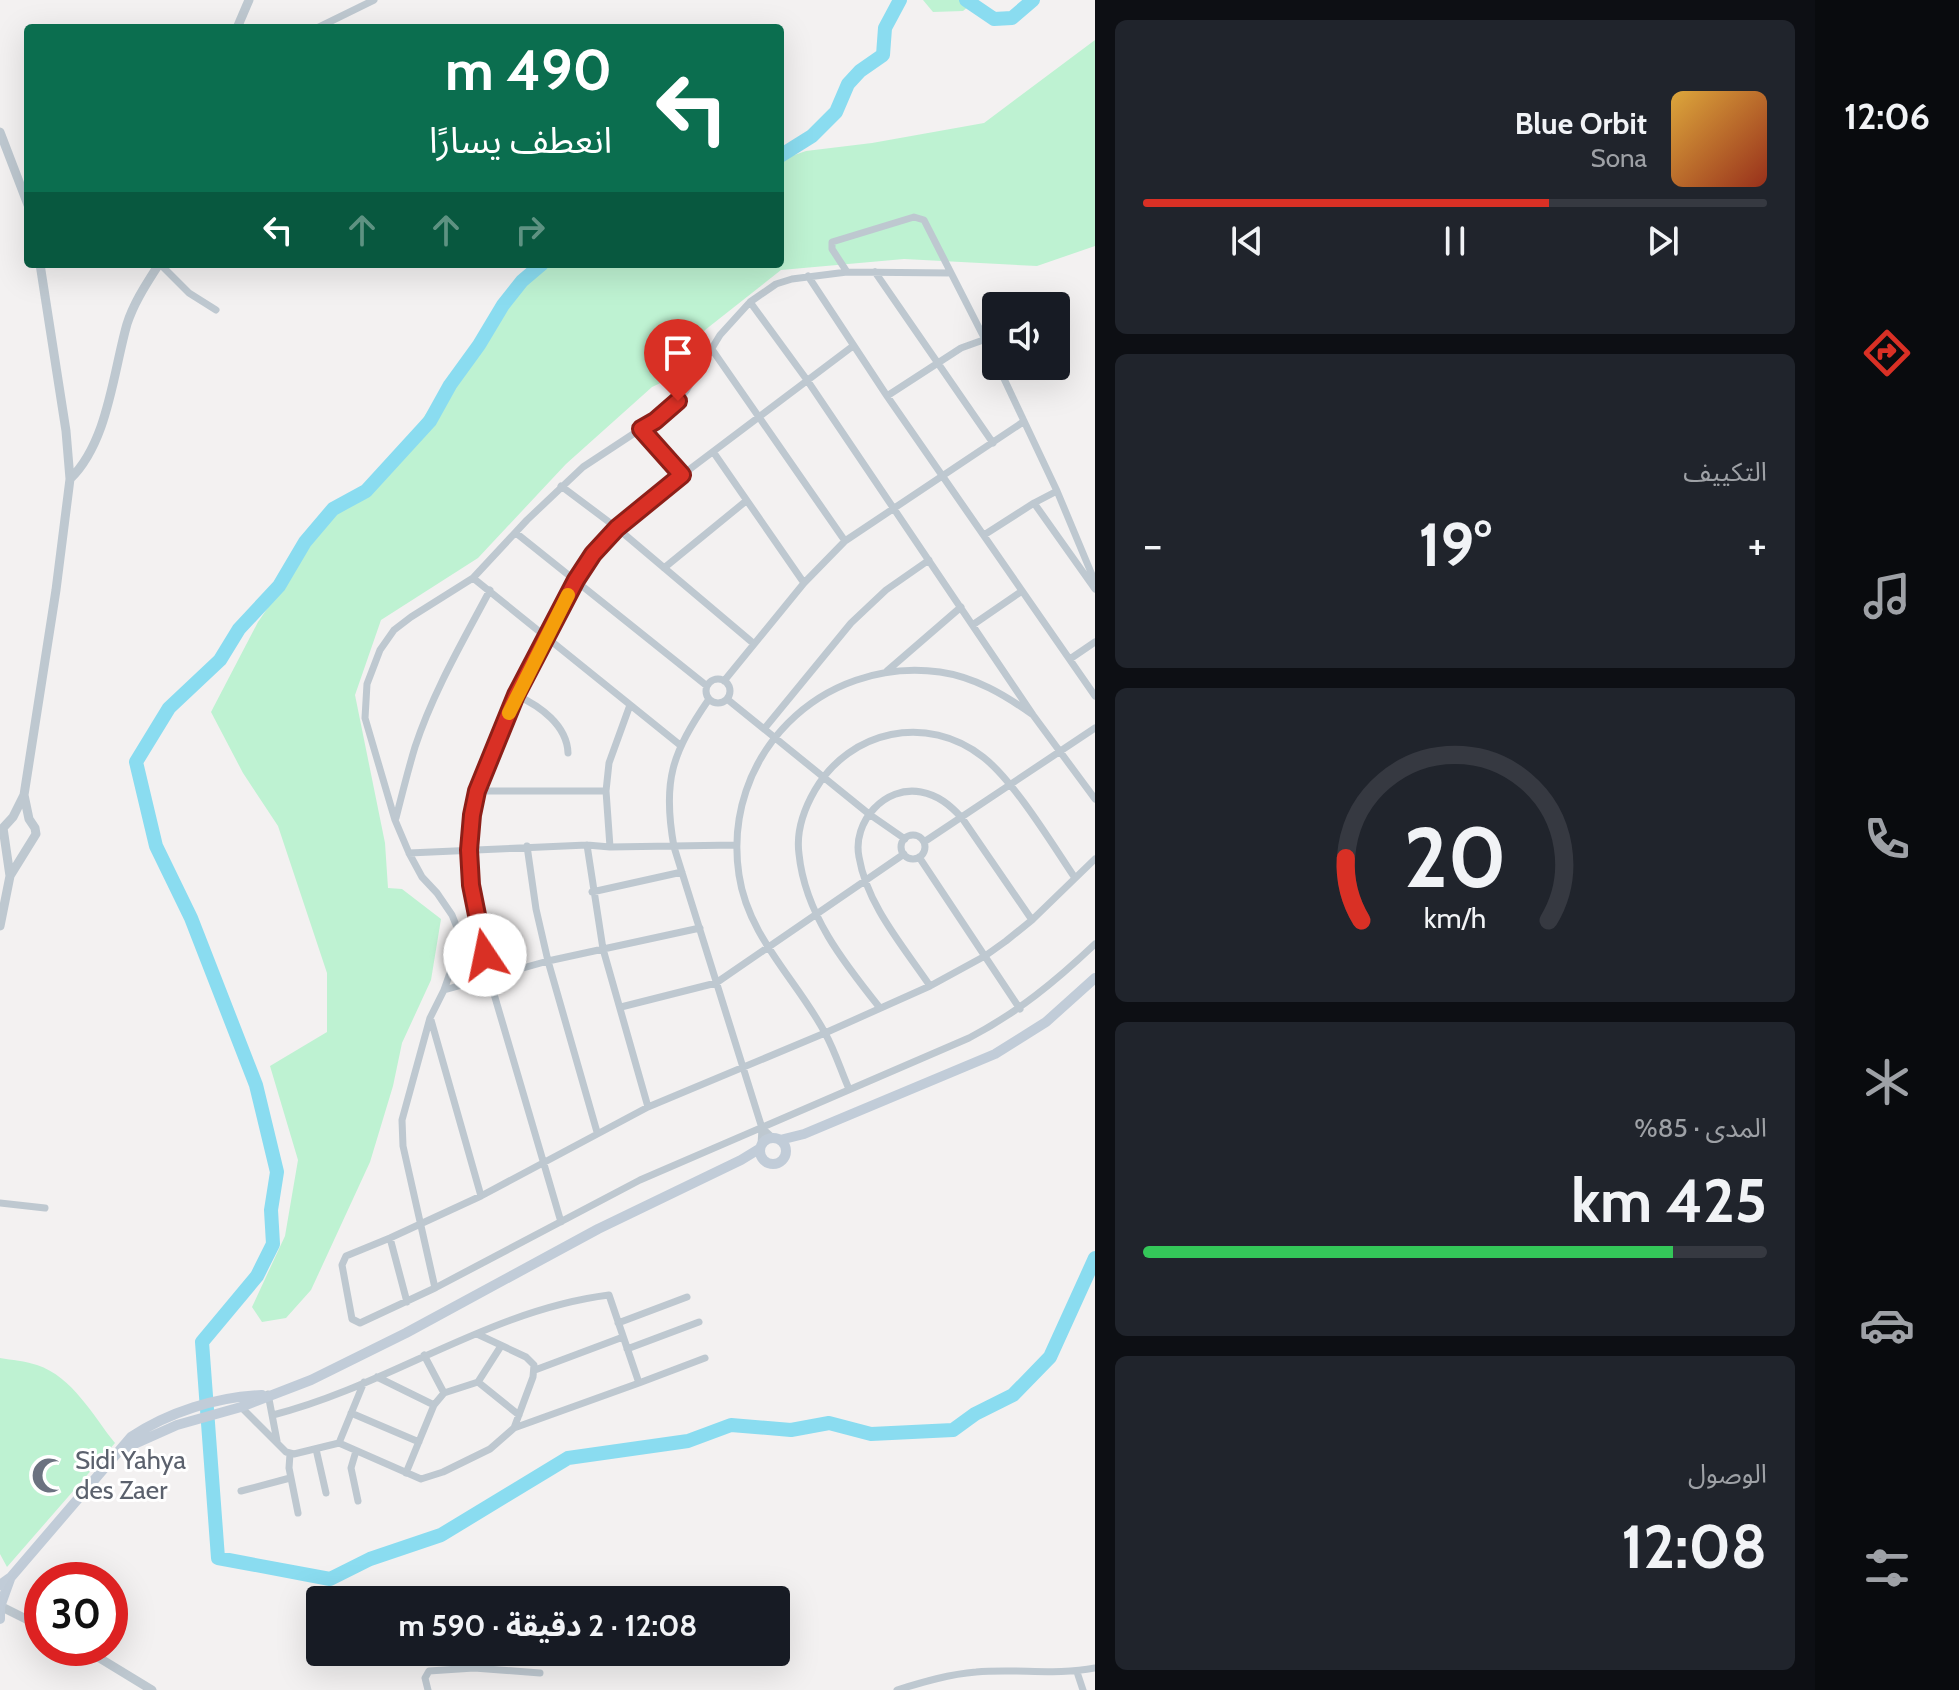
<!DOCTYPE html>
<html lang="ar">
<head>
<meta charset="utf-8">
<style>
  :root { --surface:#171b24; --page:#20242c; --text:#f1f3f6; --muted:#9ea1a6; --line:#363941; --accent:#d93025 }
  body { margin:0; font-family:Cabin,"Noto Sans Arabic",sans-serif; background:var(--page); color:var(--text); direction:rtl; height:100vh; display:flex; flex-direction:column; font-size:30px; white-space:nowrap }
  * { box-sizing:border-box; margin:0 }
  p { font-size:26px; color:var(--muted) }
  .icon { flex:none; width:44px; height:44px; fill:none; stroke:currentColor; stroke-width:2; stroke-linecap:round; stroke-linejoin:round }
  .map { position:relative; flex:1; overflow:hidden; direction:ltr }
  .drawer { display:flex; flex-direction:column; gap:20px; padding:20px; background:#0d0f14; width:720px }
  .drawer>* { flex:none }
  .top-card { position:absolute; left:24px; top:24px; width:760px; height:244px; border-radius:8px; box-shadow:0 8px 32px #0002; direction:rtl; background:#0b6e4f; color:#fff; overflow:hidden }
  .tools { position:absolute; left:982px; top:292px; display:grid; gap:16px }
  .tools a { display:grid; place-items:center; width:88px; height:88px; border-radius:8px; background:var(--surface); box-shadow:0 8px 32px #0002; font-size:40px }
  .speed { position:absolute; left:24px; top:1562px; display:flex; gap:16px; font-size:40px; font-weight:700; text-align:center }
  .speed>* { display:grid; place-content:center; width:104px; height:104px; border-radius:50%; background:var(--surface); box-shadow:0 8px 32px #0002; line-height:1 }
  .speed .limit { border:12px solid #d22; background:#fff; color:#111 }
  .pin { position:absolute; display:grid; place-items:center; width:68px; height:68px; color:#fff; margin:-82px -34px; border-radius:50% 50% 50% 0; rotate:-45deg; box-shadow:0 0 8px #0007 }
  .pin .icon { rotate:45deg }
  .me { position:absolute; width:88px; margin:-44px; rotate:349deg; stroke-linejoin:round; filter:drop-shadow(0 0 6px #0008) }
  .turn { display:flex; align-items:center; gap:28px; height:168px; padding:0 40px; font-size:36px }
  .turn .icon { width:104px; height:104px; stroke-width:2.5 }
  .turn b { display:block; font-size:56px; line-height:68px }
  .lanes { display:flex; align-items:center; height:76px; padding:0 40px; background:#0003; justify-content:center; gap:40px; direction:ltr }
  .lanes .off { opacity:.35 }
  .big { font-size:60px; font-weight:700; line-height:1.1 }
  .drawer .tile { flex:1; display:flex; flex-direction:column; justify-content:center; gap:12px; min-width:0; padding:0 28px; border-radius:12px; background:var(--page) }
  .drawer .dial { align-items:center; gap:0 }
  .dial svg { height:208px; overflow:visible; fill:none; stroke:var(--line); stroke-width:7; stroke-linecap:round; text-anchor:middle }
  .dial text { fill:var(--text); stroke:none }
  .song { display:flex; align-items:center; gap:24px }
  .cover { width:96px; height:96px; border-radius:12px; background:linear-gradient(135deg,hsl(40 70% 55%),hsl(10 70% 35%)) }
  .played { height:8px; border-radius:4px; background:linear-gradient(90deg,var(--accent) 65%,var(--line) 65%) }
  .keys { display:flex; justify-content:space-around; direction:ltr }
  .heat { display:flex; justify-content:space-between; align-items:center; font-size:44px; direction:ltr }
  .charge { height:12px; border-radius:6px; background:linear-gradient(90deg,#34c759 85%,var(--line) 0) }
  .trip { position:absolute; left:306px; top:1586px; width:484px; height:80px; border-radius:8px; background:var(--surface); box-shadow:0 8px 32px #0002; font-weight:700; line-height:80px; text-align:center; direction:rtl }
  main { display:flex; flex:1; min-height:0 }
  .menu { display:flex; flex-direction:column; width:144px; justify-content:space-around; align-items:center; background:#090b0e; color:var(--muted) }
  .menu .icon { width:56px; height:56px }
  .menu .current { color:var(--accent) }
  .menu b { font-size:36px; color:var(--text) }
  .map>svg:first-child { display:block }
  .green { fill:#bef2d2 }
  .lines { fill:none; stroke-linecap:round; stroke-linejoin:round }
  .river { stroke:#8adcf0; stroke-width:14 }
  .minor { stroke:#bec8d0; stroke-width:7 }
  .tertiary { stroke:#bec8d0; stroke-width:9 }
  .secondary { stroke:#c1ccd8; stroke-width:10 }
  .route-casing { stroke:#8d1f18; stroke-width:20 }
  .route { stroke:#d93025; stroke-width:14 }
  .slow { stroke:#f59e0b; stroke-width:14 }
  .labels { text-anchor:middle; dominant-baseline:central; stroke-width:6; stroke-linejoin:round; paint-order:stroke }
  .worship-label { font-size:26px; fill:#5b616d; stroke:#fff; text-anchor:start }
</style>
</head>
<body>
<main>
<nav class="menu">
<b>12:06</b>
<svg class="icon current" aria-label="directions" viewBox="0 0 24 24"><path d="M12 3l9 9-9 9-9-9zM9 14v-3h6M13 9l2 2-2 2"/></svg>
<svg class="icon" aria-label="music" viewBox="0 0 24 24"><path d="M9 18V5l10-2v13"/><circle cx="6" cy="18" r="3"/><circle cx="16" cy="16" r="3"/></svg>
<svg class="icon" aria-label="phone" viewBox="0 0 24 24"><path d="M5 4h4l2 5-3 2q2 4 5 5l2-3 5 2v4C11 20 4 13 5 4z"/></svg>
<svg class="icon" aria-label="climate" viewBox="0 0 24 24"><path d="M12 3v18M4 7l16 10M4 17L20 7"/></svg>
<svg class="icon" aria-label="car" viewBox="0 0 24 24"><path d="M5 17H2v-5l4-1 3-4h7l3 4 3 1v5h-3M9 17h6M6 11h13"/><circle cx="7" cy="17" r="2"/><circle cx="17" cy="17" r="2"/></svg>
<svg class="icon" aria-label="filters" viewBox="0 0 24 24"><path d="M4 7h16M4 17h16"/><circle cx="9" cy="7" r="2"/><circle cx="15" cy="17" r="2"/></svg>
</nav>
<section class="drawer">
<div class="tile">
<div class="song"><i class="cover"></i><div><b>Blue Orbit</b><p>Sona</p></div></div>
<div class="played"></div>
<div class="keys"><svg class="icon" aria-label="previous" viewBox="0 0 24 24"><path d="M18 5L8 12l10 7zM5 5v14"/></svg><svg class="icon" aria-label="pause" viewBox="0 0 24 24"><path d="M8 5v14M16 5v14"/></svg><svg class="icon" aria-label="next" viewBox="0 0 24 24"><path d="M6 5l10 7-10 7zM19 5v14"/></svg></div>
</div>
<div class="tile"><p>التكييف</p>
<div class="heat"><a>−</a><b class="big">19°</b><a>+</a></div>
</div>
<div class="tile dial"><svg viewBox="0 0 100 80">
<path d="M14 69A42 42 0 1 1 86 69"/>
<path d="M14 69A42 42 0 0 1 8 45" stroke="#d93025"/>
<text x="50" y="56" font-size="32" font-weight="700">20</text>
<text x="50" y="72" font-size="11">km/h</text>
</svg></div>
<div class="tile"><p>المدى · 85%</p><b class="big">425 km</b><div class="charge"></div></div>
<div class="tile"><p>الوصول</p><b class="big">12:08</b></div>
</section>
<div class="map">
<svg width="1095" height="1690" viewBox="0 0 1095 1690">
  <rect width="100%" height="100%" fill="#f3f1f1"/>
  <path class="green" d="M923 0H976L963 11 933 12Z
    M1095 40V246L1037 266 904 259 781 270 705 330 682 373 652 387 566 464 478 558 381 620 355 695 385 843 388 888 402 889 441 919 431 980 402 1043 393 1086 370 1162 311 1290 286 1318 262 1322 252 1307 285 1236 298 1160 270 1066 327 1032V973L278 826 243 773 211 712 258 622 331 516 407 442 516 281 545 264H780V160L806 151 872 143 984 123Z
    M0 1358C12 1360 25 1361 37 1365 73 1377 93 1416 115 1443L7 1567 0 1554Z"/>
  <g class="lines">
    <path class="river" d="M966 0 994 19 1012 18 1033 0
      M780 156 812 136 836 112 848 84 860 71 883 55 885 28 900 0
      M542 264 522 281 503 305 479 345 450 385 430 421 366 491 333 509 305 542 279 586 239 629 220 660 169 708 136 762 156 846 191 918 256 1085 277 1172 271 1210 273 1244 257 1276 202 1342 218 1558 330 1579 370 1559 441 1535 568 1458 688 1441 731 1425 791 1430 829 1423 871 1434 953 1430 975 1414 1013 1395 1050 1357 1095 1258"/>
    <path class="minor" d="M317 28 374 0
      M160 264 189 293 216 310
      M847 272 832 249V242L914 217 924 220 996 361
      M875 272 993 443
      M808 276 887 396 1095 696
      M750 302 807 380 1033 715 1095 799
      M711 348 845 541
      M998 366 1057 491 1095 582
      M887 396 961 348 986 339
      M641 429 682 475
      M714 453 804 583
      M561 486 617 528 753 643
      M1057 491 1034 503 1095 589
      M516 533 707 686
      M984 535 1034 503
      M664 568 746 501
      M473 578 680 745
      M974 624 1022 591
      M1070 659 1095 642
      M887 671 961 607
      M706 691a12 12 0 1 1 24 0a12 12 0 1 1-24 0Z
      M724 681 804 583 845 541 1023 422
      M516 695C540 706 567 725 568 753
      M709 699C672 753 662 781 674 847L762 1128 761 1145
      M727 699 869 814 905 839
      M764 729 851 623 886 590 929 560
      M477 791H606
      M396 818C402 794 408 770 415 747 433 692 463 641 490 590
      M901 847a12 12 0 1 1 24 0a12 12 0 1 1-24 0Z
      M924 842 1095 728
      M587 845 603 949 648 1107
      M527 846 536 909 548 961 597 1132
      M610 847 606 791 609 763 630 705
      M409 853 587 845 610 847 736 845
      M919 857 1020 1009
      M1095 859 1032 920 1006 941 985 956 930 986 825 1033 648 1107 481 1196 390 1238 346 1256 342 1265 352 1319 360 1323 435 1288 640 1180 969 1038C1017 1013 1056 981 1095 944
      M592 892 682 872
      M930 986C903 946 867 905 859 857 852 822 885 785 921 792 938 795 950 805 962 818L1032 920
      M444 990 548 961 700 928
      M621 1007 716 983 904 854
      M880 1008C844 963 805 914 799 854 796 832 804 809 815 790 850 730 927 713 983 757 1014 781 1052 844 1075 878
      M431 1020 481 1196
      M849 1089C841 1071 835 1051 825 1033 797 980 748 937 739 875 721 756 821 656 940 672 975 677 1005 695 1033 715
      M762 1128 773 1138
      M0 1203 45 1208
      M561 1222 489 977 480 933 471 885 469 850 477 791 516 695 576 580 602 544 682 475 853 346
      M390 1238 407 1302
      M435 1288 403 1146 402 1120 430 1018 444 990 456 956 458 930 452 915 437 893 422 877 409 853 395 820 365 718 367 684 380 650 394 630 411 617 473 578 527 520 583 467 668 411 686 391 720 335 750 302 776 284 792 279 847 272 951 273
      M618 1323 687 1297
      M477 1334 526 1357 534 1365 533 1377 514 1428
      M627 1349 699 1322
      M424 1355 444 1393
      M535 1370 623 1337
      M377 1377 434 1405 406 1473
      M478 1382 519 1415
      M639 1383 705 1358
      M268 1394 277 1441
      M434 1405 444 1393 478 1382 501 1346
      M241 1407 286 1452 294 1454 339 1443 421 1479 443 1472 490 1449 514 1428 639 1383 609 1295C489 1310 388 1386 273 1415
      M351 1413 419 1442
      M339 1443 364 1382
      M316 1449 326 1493
      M356 1451 351 1468 358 1501
      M290 1454 289 1468 298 1513
      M241 1491 290 1478
      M1077 1672 1083 1690
      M428 1690 425 1678 429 1671 474 1668 540 1673
      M897 1690C923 1682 950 1674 976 1672 1016 1668 1056 1676 1095 1668"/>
    <path class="tertiary" d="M237 28 249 0
      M0 132 28 205
      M70 479C108 442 113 373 127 324 134 302 147 283 159 264
      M10 876 3 828 13 817 24 795 56 590 70 479 66 431 40 264
      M0 926 10 876 36 834 35 828 29 819 24 795
      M2 1607 42 1627
      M83 1648 152 1690"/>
    <path class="secondary" d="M760 1151a13 13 0 1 1 26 0a13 13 0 1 1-26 0Z
      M780 1140 804 1134 995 1054 1046 1022 1095 978
      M121 1450 177 1425 241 1407 311 1380 406 1333 598 1229 741 1160 759 1149
      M0 1585 11 1577 131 1437C169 1412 216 1397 262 1395
      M0 1601V1619
      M1 1604 10 1579"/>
  </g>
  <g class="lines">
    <defs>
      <path id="route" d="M485 955 471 885 469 850 472 815 477 791 516 695 576 580 593 554 617 528 682 475 641 429 655 421 678 401"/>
    </defs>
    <use href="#route" class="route-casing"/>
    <use href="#route" class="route"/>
    <path class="slow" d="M509 713 568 595"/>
  </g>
  <defs>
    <symbol id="mosque-bare" viewBox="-9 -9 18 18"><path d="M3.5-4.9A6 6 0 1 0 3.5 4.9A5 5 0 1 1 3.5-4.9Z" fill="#6b7280" stroke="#fff" stroke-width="2.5" paint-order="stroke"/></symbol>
  </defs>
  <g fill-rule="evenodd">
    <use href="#mosque-bare" x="24" y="1450" width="51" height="51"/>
  </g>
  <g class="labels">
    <g class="worship-label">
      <text x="75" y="1460">Sidi Yahya<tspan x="75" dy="30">des Zaer</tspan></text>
    </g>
  </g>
</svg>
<div class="tools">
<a><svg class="icon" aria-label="sound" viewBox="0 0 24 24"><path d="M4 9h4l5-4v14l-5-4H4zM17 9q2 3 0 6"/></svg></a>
</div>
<div class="speed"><div class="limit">30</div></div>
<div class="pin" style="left:678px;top:401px;background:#d93025"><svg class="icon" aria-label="arrive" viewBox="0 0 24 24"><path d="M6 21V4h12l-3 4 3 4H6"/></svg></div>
<svg class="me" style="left:485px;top:955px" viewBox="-20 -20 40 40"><circle r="19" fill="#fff"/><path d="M0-13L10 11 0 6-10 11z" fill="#d93025"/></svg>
<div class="trip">12:08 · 2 دقيقة · 590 m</div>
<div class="top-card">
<div class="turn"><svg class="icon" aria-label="left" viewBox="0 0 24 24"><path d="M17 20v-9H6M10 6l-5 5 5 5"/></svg><div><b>490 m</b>انعطف يسارًا</div></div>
<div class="lanes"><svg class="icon" aria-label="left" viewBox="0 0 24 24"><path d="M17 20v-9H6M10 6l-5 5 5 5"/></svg><svg class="icon off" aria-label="ahead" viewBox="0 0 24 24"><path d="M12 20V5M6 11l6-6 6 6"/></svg><svg class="icon off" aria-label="ahead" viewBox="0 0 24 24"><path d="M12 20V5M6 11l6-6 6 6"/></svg><svg class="icon off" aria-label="right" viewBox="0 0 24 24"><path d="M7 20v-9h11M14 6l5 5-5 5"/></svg></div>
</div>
</div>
</main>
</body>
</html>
